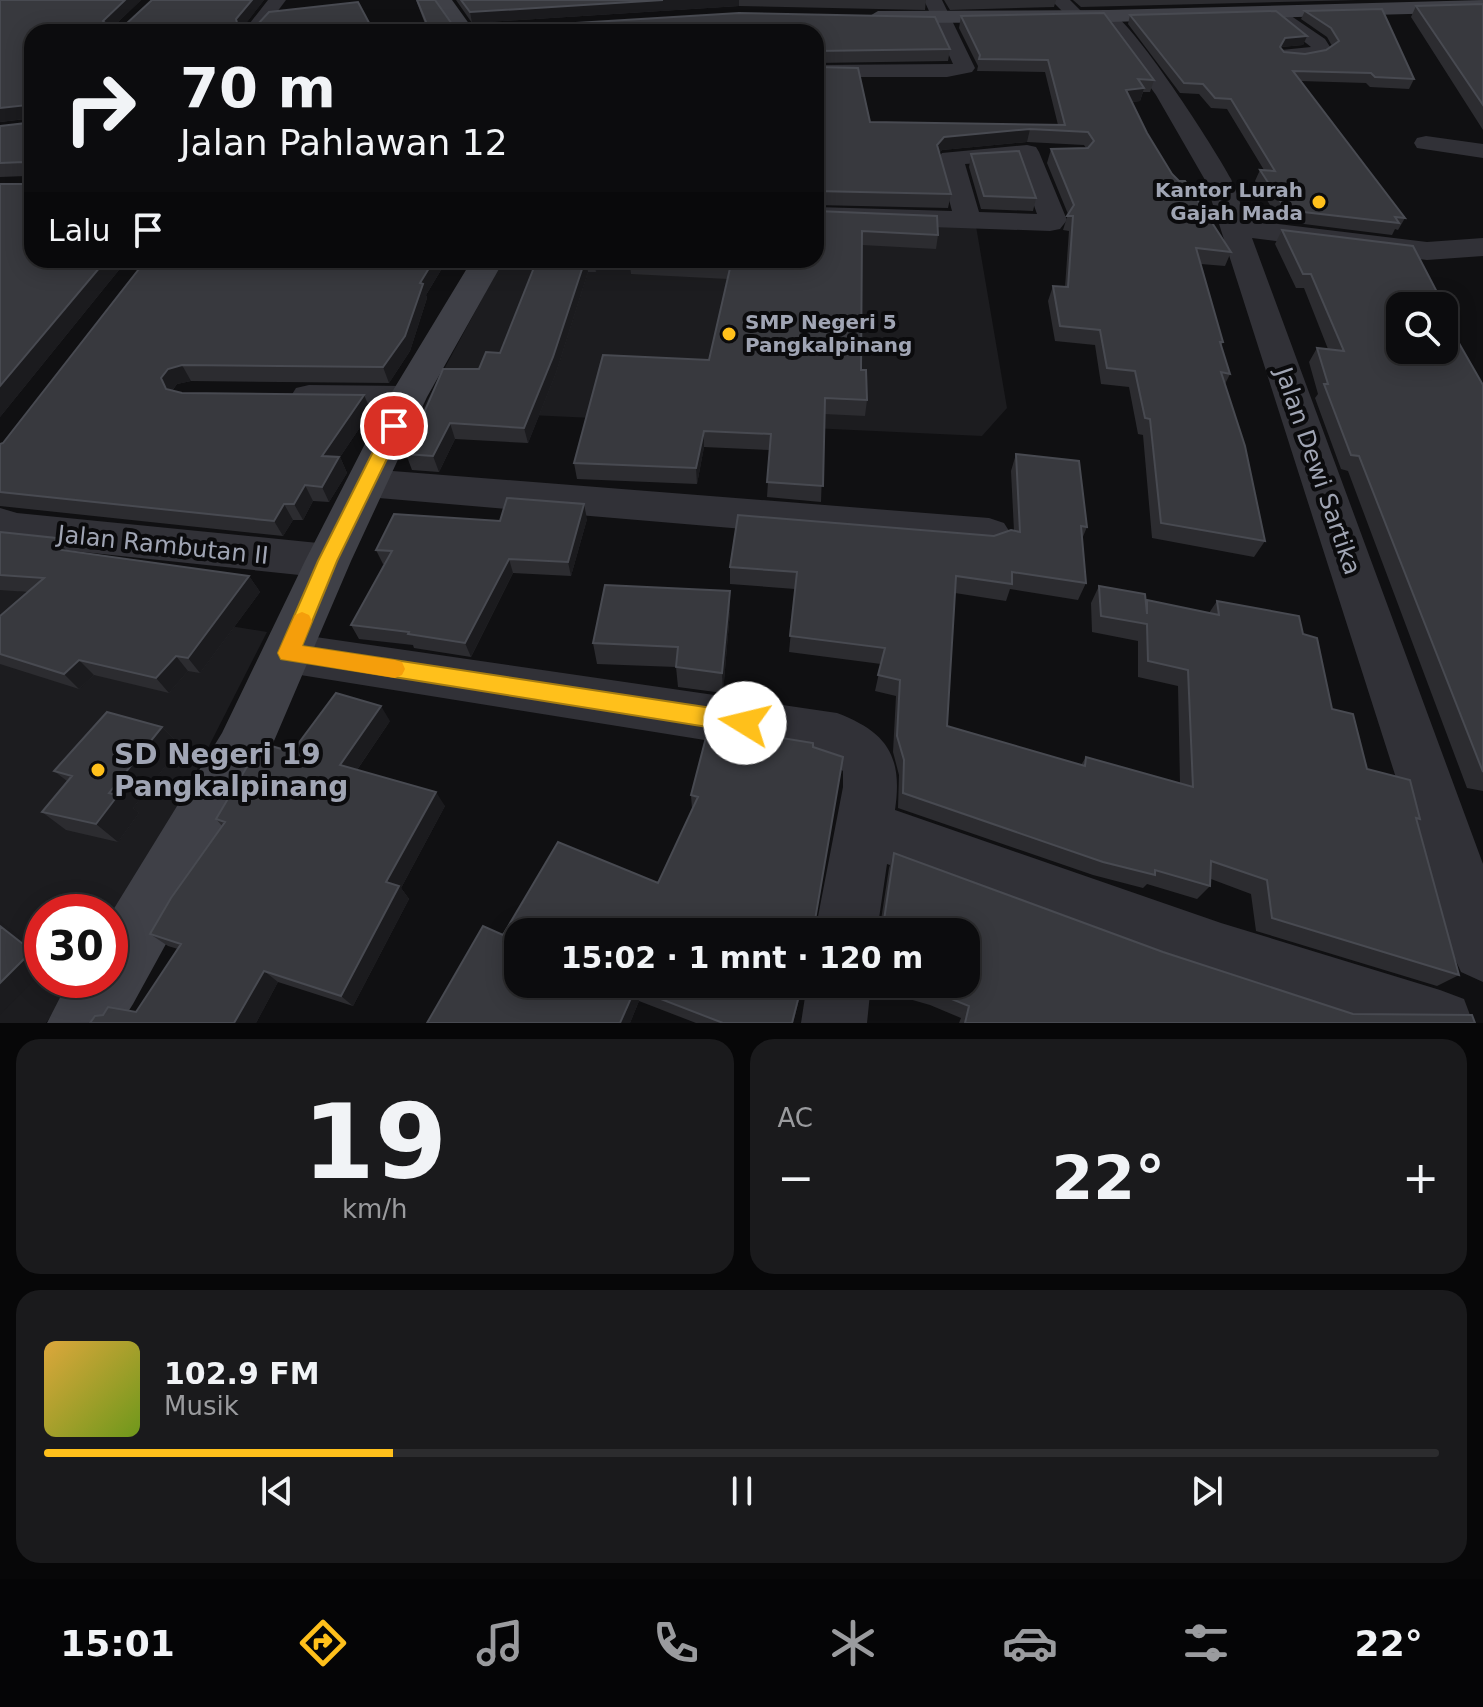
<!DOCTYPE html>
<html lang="id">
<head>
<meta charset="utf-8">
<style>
  :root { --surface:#0c0c0e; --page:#1a1a1c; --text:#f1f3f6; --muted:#9a9b9e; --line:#2c2c2e; --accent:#ffc01b }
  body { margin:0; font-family:"DejaVu Sans",sans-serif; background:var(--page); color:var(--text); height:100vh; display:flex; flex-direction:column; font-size:30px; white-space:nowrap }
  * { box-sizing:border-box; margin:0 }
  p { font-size:26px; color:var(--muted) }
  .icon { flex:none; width:44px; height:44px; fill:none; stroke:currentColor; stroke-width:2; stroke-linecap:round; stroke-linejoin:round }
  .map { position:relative; height:1023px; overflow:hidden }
  .sheet { display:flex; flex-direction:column; gap:16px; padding:16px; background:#070708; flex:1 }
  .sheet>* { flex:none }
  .hud { position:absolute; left:24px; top:24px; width:800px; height:244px; border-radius:24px; box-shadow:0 4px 20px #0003,0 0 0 2px var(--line); background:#0c0c0e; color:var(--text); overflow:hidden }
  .fabs { position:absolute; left:1386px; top:292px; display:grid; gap:16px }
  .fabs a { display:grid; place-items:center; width:72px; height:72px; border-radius:16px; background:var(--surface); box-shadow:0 4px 20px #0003,0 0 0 2px var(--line); font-size:40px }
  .speed { position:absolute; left:24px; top:894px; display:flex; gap:16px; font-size:40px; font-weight:700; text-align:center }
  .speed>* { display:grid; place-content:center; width:104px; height:104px; border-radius:50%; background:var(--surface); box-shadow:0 4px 20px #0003,0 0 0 2px var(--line); line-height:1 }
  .speed .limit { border:12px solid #d22; background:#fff; color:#111 }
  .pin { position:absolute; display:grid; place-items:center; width:68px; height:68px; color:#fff; margin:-34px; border:4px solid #fff; border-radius:50%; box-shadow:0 2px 8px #0007 }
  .me { position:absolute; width:88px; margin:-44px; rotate:279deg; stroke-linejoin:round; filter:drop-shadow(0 0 6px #0008) }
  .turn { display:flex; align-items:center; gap:28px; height:168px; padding:0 24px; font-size:36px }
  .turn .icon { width:104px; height:104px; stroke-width:2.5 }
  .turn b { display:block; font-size:56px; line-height:68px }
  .then { display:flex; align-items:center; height:76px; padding:0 24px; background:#0003; gap:16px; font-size:30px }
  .big { font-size:60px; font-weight:700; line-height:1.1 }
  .sheet .tile { flex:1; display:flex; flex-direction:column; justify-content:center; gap:12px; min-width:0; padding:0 28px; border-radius:24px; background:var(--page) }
  .sheet .dial { align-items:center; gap:0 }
  .dial b { font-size:104px; line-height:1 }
  .song { display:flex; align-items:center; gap:24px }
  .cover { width:96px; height:96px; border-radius:12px; background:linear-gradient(135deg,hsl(40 70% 55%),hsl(80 70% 35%)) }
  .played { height:8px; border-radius:4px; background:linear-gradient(90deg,var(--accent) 25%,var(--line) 25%) }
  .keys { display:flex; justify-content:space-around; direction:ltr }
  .heat { display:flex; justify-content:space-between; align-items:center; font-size:44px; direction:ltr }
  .sheet .tiles { flex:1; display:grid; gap:16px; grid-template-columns:1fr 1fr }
  .tile:last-child { grid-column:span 2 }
  .trip { position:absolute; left:504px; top:918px; width:476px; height:80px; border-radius:24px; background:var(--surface); box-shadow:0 4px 20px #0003,0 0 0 2px var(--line); font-weight:700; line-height:80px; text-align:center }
  .tabs { display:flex; height:128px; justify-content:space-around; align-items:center; background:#050506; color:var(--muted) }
  .tabs .icon { width:56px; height:56px }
  .tabs .on { color:var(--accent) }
  .tabs b { font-size:36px; color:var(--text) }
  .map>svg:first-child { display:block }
  .built { fill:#1c1c1f }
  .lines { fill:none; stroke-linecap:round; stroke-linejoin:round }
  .street { fill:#313137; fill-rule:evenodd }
  .secondary { fill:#3f4047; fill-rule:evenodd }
  .wall { fill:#2c2c30 }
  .shaded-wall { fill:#1b1b1e }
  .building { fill:#38393e; stroke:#484a51; stroke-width:2 }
  .route { fill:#ffc01b; stroke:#a67d12; stroke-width:2 }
  .slow { fill:#f59e0b }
  .poi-dot { fill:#ffc01b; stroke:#0b0b0d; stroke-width:3 }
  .labels { text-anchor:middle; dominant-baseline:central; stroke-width:8; stroke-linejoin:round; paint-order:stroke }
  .far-poi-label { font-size:20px; font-weight:bold; fill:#a0a5b4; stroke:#0b0b0d; text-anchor:end }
  .street-label { font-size:24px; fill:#a0a5b4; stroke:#0b0b0d }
  .near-poi-label { font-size:28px; font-weight:bold; fill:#a0a5b4; stroke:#0b0b0d; text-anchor:start }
</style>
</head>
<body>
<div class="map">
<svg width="1483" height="1023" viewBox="0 0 1483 1023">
  <rect width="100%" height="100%" fill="#101012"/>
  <path class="built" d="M816 219 976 226 1007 408 982 436 422 410 503 260H816Z
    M0 588 267 632 127 907 110 931V912H42V980H76L46 1023H0Z"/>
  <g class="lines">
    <path class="street" d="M268 0H286L262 32H243Z
      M924 0H942L975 68 972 72 947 77H816V65L953 64Z
      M1051 0H1070L1086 16 1077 21 1071 20Z
      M1278 7 1325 39 1332 50C1320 62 1297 62 1281 58L1278 54 1281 50 1311 47 1272 16 1269 12 1272 8Z
      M1108 11C1130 16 1217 152 1231 179 1237 192 1241 206 1246 220L1427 242 1483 238V256L1427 260 1252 238 1483 864V982L1461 972 1451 950 1205 180 1156 95 1099 16Z
      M1426 136 1483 144V158L1417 148 1414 143 1417 138Z
      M1027 145 1036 147 1039 152 1067 220 1060 229 1050 231 816 223V207L952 211 938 158 942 153ZM1018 160 1037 214 979 212 965 164Z
      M309 385 408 386 421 389 426 397 421 405 408 408 309 407 296 404 291 396 296 388Z
      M367 469 989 518 1004 523 1011 534 1004 545 989 550 367 497 353 493 347 483 353 473Z
      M0 508 17 513 328 544 344 549 350 561 344 573 328 578 17 545 0 540Z
      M288 633 837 713C887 732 903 756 895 810L1221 923 1440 990 1464 999 1473 1023H1332L1149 962 887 864 877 932H815L843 787V771L829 760 288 673 271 667 264 653 271 639Z
      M807 984H871L867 1023H801Z"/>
    <path class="secondary" d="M434 0H452L475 32H455Z
      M1483 0V12L1108 22 878 23 868 17 878 11 1108 10Z
      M472 260H504L427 397 351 561 262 769 133 1004 121 1023H47L69 980H110V915L222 733 305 561 389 397Z"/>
  </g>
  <path class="wall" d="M0 0H141L116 24H126L264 0 246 23 32 260H127L0 417 23 184 26 181V176L0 177V126L26 123V119L0 122Z
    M416 0H435L452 24H559L739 13 935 17 950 49 948 61 816 63V32H428Z
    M456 0H926L925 10 739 6 472 23Z
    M944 0H1056L1054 7 950 10Z
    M1073 0H1358L1081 7Z
    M1483 4V130L1411 17 1416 6Z
    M1305 11 1414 79 1409 89 1370 87 1366 83 1300 81 1405 218 1398 230 1395 229 1392 235 1280 221 1255 181 1260 170H1264L1227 109 1211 108 1199 94 1180 93 1128 24 1130 15 1307 36 1303 45 1281 47 1284 52 1305 54 1326 50 1332 46 1327 37 1301 19Z
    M961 16 1154 80 1150 92H1143L1140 101 1132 102 1147 133 1172 174 1231 252 1225 266 1201 264 1223 342 1221 346 1230 374 1225 384 1265 541 1254 557 1152 538 1143 435 1138 434 1129 387 1101 384 1095 345 1055 341 1048 301 1053 286 1065 287 1069 231 1063 230 1068 214 1047 163 1051 149 1086 148 1084 145 1027 142 942 150 939 153 951 194 948 208 816 205V67L870 122 1058 125 1045 72 977 71 978 66 959 28Z
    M971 154 1036 198 1033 211 981 209 969 167Z
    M817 212 938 235 936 249 862 245 861 370 867 400 865 416 824 414 821 502 767 497 770 450 704 447 697 484 577 479 574 463 709 360 728 279 631 274 630 264 618 260H816Z
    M1282 230 1438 294 1434 299 1483 385V791L1467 788 1348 471 1341 469 1315 398 1318 394 1309 362 1317 348 1328 349 1304 288H1296L1275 244Z
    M146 260H447L426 295 427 298 410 351 389 383 191 381 177 384 172 391 182 393 364 395 371 411 340 457 347 473 329 502 313 501 303 520H293L283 536 0 506V444L3 443Z
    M537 260H601L596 272H588L556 373 528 443 455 439 439 472 412 470 406 454 479 369 500 353Z
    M1016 454 1087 527 1082 539 1086 583 1078 600 1010 589 1006 601 955 593 947 726 1081 765 1086 757 1180 783 1178 686 1138 677V641L1092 632 1091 603 1099 586 1146 602 1147 600 1209 613 1217 601 1303 634 1332 709 1367 769 1420 819 1417 821 1459 975 1437 986 1256 931 1251 894 1211 879 1210 886 1197 899 1147 884 1143 888 1093 875 898 808 899 775 893 752 896 696 875 691 881 664 789 652 795 589 730 584V567L994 536 1014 531 1011 471Z
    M587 519 571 576 513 573 471 657 414 648 413 645 359 639 351 625 385 564H383L376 550 500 521Z
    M0 532 66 550 249 576 260 592 200 673 188 671 169 693 94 675 79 689 0 664V616L28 592 0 590Z
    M730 591V611L723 693 678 687 676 667 597 664 593 643Z
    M390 721 357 770 445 806 401 888 409 899 353 1006 278 982 256 1023H90L136 1012 178 949 168 946 150 934 222 826 216 819 292 752Z
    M709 726 813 743V747L843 757 815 920H881L889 868 894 853 1163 952 1353 1014 1472 1015 1475 1023H959L961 1018 930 1005 874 989 872 984H966V932H518V984H803L793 1023H696L639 1001 630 1023H427L483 926 503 935 558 842 658 883 692 809 691 795Z
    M162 727 181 746 133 808 139 813 118 842 66 830 42 812 67 781 54 771Z"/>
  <path class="shaded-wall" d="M125 0H141L108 32 103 21Z
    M252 0H264L241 30 237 23 236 19Z
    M663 0H739V6L472 23 470 12Z
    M1307 36 1303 45 1280 47 1285 38Z
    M1144 88 1140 101 1122 103 1126 90Z
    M27 105 32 118 0 122V108Z
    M1030 129 1027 142 942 150 935 159 937 145 944 137Z
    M106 260H127L0 417V386Z
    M434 260H447L426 295 427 298 410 351 389 383 383 367 420 283Z
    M585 260H586L588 272 556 373 528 443 524 428Z
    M594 260H601L596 272Z
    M182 365 191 381 177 384 170 393 166 389 161 378 168 369Z
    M364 395 371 411 340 457 347 473 329 502 322 487V456Z
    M450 423 455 439 439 472 433 456Z
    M704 431V447L697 484 696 468Z
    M305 485 313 501 303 520 294 504Z
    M284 504 293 520 283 536 274 521Z
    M584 504 587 519 571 576 568 562Z
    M56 538 69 554 54 549Z
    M509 559 513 573 471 657 465 643Z
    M249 576 260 592 200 673 188 658Z
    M730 591V611L723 693 722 673Z
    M176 656 188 671 169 693 156 678Z
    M79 660 94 675 79 689 64 674Z
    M381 706 390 721 350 780 340 765Z
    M162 727 181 746 133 808 139 813 118 842 96 824 109 793Z
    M436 792 445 806 401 888 409 899 353 1006 341 996 386 882Z
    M0 921 42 954V972L0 1015Z
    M264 971 278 982 256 1023H234Z
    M635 989 639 1001 630 1023H620Z"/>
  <path class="building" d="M0 0H125L103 21 106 24H126L152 0H252L236 19 237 23 258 24 269 12 358 2 374 32H32V260H106L0 386V184H23L26 181 27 165 24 162 0 163V126L26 123 27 105 0 108Z
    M417 0H435L452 24H559L739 13 935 17 950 49 816 51V32H430Z
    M461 0H663L470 12Z
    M1483 4V105L1416 6Z
    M1382 9 1414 79 1375 77 1371 73 1293 71 1405 218 1395 217 1399 223 1286 210 1260 170 1275 171 1231 99 1215 98 1203 84 1184 83 1130 15 1276 11 1307 36 1285 38 1280 47 1284 52 1305 54 1326 50 1339 41 1331 28 1305 11Z
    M1104 13 1154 80 1138 79 1144 88 1126 90 1147 133 1172 174 1179 181H1185L1231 252 1196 248 1223 342H1220L1230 374 1221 372 1245 446 1265 541 1161 523 1150 419 1145 418 1135 371 1107 368 1100 330 1060 326 1053 286 1068 287 1073 216H1067L1074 205 1051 149 1088 148 1094 141 1088 132 1030 129 944 137 937 145 951 194 816 191V67L858 68 870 122 1065 125 1048 60 979 59 980 55 961 16Z
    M1019 151 1036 198 984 196 971 154Z
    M816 211 937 216 938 235 862 231 861 370H866L867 400 825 398 823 486 767 482 771 434 704 431 696 468 574 463 603 355 709 360 731 264 644 260H816Z
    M1282 230 1413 246 1438 294 1430 293 1438 306H1400V350H1444V317L1483 385V772L1359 456 1351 455 1324 384H1328L1317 348 1344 351 1311 274H1303Z
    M146 260H434L420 283 423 284 405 336 383 367 182 365 168 369 161 378 166 389 182 393 364 395 322 456 339 457 322 487 305 485 294 504H284L274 521 0 492V444L3 443Z
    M537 260H585L553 357 524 428 450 423 433 456 406 454 443 369H479L486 352 500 353Z
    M1016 454 1079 461 1087 527 1081 526 1086 583 1012 572V584L956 576 947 726 1085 766 1086 757 1193 787 1188 670 1148 661 1147 624 1101 616 1099 586 1145 594 1147 614V600L1219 615 1217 601 1299 616 1303 634 1317 638 1332 709 1353 714 1367 769 1410 780 1420 819 1416 818 1459 975 1272 918 1267 880 1211 861 1210 886 1155 870V875L1103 862 903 793 904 760 897 736 900 680 878 675 885 648 790 636 797 572 730 567 738 515 994 536 1011 530 1020 532Z
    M507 498 584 504 568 562 509 559 465 643 408 634 409 632 351 625 392 551 376 550 394 514 500 521Z
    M0 532 56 538 54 549 249 576 188 658 176 656 156 678 79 660 64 674 0 654V616L44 578 0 575Z
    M605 585 730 591 722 673 676 667 678 647 593 643Z
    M336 693 381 706 340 765 436 792 386 882 399 886 341 996 264 971 234 1023H90L95 1016 103 1015 108 1007 136 1012 181 944 150 934 171 898 225 822 216 819 261 743 292 752Z
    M107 712 162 727 109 793 118 795 96 824 42 812 72 776 54 771Z
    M709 726 813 743V747L843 757 815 920H884L894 853 1163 952 1353 1014 1472 1015 1475 1023H965L969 1006 937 993 906 984H966V932H518V984H802L792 1023H723L635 989 620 1023H427L483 926 503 935 558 842 658 883 698 797 691 795Z
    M0 926 32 951 0 983Z"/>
  <path class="route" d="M394 420 403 426 337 561 302 646 745 713 753 715 756 723 753 730 745 733 281 659 278 653 318 561 386 426Z"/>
  <path class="slow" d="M302 612 309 615 312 621 302 646 395 660 402 662 405 669 402 675 395 678 281 659 278 653 295 615Z"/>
  <g class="poi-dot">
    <circle cx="1319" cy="202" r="8"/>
    <circle cx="729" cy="334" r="8"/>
    <circle cx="98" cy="770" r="8"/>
  </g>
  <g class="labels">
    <g class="far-poi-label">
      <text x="1303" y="190">Kantor Lurah<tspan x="1303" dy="23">Gajah Mada</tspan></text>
      <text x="745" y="322" text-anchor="start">SMP Negeri 5<tspan x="745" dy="23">Pangkalpinang</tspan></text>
    </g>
    <g class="street-label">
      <text transform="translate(1318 471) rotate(71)">Jalan Dewi Sartika</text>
      <text transform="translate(163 545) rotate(6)">Jalan Rambutan II</text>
    </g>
    <g class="near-poi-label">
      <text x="114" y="754">SD Negeri 19<tspan x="114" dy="32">Pangkalpinang</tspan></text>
    </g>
  </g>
</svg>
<div class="fabs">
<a><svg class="icon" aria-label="search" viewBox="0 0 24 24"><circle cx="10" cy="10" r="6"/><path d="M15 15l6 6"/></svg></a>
</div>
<div class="speed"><div class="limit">30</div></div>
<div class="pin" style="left:394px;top:426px;background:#d93025"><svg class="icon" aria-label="arrive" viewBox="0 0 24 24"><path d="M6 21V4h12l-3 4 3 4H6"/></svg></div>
<svg class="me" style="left:745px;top:723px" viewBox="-20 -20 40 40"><circle r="19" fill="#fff"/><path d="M0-13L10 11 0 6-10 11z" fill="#ffc01b"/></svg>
<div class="trip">15:02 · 1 mnt · 120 m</div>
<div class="hud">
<div class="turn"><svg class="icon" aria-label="right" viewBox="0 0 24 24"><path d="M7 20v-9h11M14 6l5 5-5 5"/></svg><div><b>70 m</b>Jalan Pahlawan 12</div></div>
<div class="then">Lalu<svg class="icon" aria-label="arrive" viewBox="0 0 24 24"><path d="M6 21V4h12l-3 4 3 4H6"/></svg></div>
</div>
</div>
<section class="sheet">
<div class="tiles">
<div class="tile dial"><b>19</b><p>km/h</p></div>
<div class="tile"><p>AC</p>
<div class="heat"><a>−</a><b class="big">22°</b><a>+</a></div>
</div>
<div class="tile">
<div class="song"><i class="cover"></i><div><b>102.9 FM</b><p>Musik</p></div></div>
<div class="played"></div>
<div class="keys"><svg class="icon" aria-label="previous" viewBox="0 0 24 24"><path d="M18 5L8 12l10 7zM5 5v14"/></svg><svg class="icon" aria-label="pause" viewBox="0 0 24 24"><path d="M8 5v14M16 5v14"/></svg><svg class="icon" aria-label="next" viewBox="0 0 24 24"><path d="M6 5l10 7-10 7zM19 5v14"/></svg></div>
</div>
</div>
</section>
<nav class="tabs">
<b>15:01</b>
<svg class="icon on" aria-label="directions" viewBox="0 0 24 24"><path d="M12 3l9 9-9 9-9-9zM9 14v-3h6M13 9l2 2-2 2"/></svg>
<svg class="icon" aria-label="music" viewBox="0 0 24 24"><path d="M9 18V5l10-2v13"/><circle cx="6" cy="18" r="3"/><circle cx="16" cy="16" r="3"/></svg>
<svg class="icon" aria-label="phone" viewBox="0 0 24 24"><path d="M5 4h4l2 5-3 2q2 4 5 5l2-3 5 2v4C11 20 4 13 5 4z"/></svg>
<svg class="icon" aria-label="climate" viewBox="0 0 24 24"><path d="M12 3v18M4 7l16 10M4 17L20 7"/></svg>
<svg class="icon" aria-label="car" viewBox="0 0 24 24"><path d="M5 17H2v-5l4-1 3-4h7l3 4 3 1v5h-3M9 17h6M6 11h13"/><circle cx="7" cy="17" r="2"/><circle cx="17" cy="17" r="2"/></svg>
<svg class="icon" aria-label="filters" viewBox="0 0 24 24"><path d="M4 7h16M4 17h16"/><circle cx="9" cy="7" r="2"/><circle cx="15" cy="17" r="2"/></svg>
<b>22°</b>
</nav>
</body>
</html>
